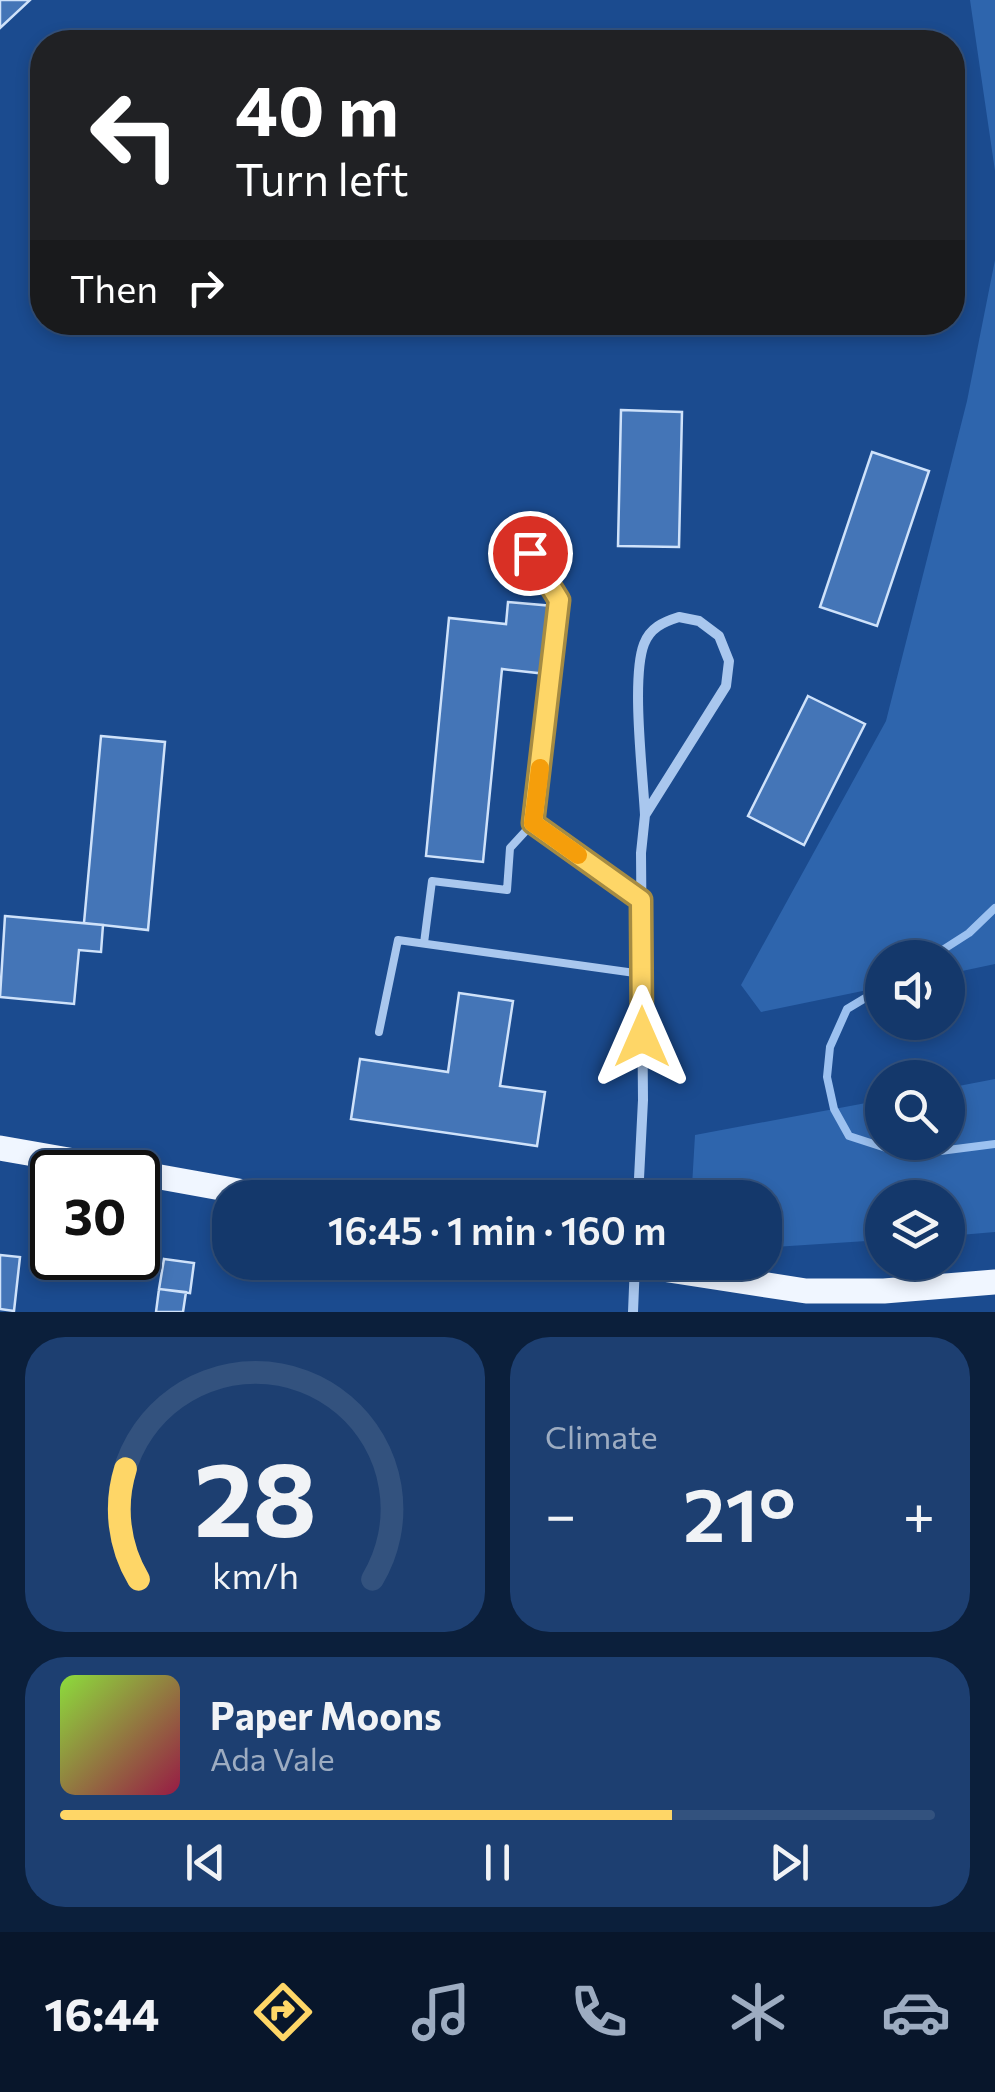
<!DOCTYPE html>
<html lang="en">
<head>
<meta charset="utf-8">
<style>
  :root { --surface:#14386b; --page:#1d3f71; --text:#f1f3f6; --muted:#9dacc1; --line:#33527e; --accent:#fed667 }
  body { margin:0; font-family:Commissioner,sans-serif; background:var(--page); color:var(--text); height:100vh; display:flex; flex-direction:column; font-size:38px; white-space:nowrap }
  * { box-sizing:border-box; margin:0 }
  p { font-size:32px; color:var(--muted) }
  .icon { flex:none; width:55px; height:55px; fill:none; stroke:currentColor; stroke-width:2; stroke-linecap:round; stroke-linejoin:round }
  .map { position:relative; height:1312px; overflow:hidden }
  .side { display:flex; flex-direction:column; gap:25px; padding:25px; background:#0b1f3b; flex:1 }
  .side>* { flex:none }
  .banner { position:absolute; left:30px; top:30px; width:935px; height:305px; border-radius:40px; box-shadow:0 5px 15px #0003,0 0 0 2px var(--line); background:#202124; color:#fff; overflow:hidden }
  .controls { position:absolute; left:865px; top:940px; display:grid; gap:20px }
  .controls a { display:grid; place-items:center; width:100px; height:100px; border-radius:50%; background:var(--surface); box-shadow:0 5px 15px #0003,0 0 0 2px var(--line); font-size:50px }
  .speed { position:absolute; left:30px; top:1150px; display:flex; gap:20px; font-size:50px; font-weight:700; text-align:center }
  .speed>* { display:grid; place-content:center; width:130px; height:130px; border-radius:50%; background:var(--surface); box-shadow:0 5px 15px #0003,0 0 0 2px var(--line); line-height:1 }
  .speed .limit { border:5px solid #111; border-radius:15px; background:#fff; color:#111 }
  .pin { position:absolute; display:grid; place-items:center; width:85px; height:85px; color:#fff; margin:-42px; border:5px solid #fff; border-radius:50%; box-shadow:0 2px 10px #0007 }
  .me { position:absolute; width:110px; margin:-55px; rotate:0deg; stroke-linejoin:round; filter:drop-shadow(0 0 8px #0008) }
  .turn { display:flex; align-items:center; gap:35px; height:210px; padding:0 40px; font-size:45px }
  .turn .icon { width:130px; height:130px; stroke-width:2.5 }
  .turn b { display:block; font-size:70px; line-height:85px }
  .then { display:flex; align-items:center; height:95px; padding:0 40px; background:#0003; gap:20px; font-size:38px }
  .big { font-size:75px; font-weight:600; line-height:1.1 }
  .side .widget { flex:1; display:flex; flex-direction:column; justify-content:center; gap:15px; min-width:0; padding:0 35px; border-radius:40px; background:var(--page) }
  .side .dial { align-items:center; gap:0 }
  .dial svg { height:260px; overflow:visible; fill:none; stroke:var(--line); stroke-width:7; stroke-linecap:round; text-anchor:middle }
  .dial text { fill:var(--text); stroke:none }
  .song { display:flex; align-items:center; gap:30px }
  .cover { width:120px; height:120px; border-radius:15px; background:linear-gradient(135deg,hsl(90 70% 55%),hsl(340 70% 35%)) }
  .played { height:10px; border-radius:5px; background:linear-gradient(90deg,var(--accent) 70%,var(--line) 70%) }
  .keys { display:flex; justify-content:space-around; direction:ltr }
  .heat { display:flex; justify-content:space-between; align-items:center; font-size:55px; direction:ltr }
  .side .tiles { flex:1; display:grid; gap:25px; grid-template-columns:1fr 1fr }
  .widget:last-child { grid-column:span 2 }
  .trip { position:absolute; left:212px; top:1180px; width:570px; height:100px; border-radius:40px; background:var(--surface); box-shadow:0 5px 15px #0003,0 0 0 2px var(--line); font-weight:600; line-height:100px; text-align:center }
  .menu { display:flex; height:160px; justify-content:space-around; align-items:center; background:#08162b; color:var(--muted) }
  .menu .icon { width:70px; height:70px }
  .menu .active { color:var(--accent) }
  .menu b { font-size:45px; color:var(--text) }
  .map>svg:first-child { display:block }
  .green { fill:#2e65ad }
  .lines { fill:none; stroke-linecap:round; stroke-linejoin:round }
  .stream { stroke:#9cc1f0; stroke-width:8 }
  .building { fill:#4475b7; stroke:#cfe2fa; stroke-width:2.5 }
  .service { stroke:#a9c7ee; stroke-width:8 }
  .minor { stroke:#a9c7ee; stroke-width:10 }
  .primary { stroke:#f0f6ff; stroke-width:25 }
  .route-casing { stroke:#a58b43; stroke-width:25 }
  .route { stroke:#fed667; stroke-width:18 }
  .slow { stroke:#f59e0b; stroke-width:18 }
</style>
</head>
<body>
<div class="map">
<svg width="995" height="1312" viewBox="0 0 995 1312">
  <rect width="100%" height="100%" fill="#1b4b8f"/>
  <path class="green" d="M970 0H995V171Z
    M995 260V964L948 974V958H882V987L761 1012 741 985 886 721 967 401Z
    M995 1079V1232L948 1236V1198H882V1240L774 1247 765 1244V1198L698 1197 692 1186 695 1135 882 1100V1142H948V1088Z"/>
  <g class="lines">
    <path class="stream" d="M930 958 969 933 995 908
      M882 988 847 1009 830 1047 827 1077 834 1109 849 1136 886 1148 940 1151 995 1144"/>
  </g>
  <path class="building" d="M0 0H30L0 28Z
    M621 410 682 412 679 547 618 546Z
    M872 452 929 471 877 626 820 607Z
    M508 602 553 606 547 674 502 669 483 862 426 856 449 618 506 624Z
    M808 696 865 724 804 845 748 816Z
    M101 736 165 742 148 930 84 923Z
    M5 916 103 925 101 952 79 950 74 1004 0 997Z
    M459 993 513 1001 500 1086 545 1092 537 1146 351 1119 360 1059 448 1072Z
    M0 1255 20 1257 14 1311 0 1309Z
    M164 1259 194 1263 190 1293 159 1289Z
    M159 1289 186 1292 183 1312H156Z"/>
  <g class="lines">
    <path class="service" d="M501 572 529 553 559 600 533 823 641 900
      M424 943 432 881 507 890 510 848 533 823
      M379 1032 398 940 642 974"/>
    <path class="minor" d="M679 617 699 621 719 636 729 661 726 686 645 815C643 775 631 678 644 644 650 628 663 622 679 617Z
      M638 1198 643 1100 641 853 645 815
      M633 1312 635 1263"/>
    <path class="primary" d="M0 1148 137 1172
      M138 1173 277 1198
      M617 1262 806 1291H884L995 1282"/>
  </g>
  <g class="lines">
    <defs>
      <path id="route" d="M530 553 559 600 533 823 641 900 642 1037"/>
    </defs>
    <use href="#route" class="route-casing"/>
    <use href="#route" class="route"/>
    <path class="slow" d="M540 768 533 823 578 855"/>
  </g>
</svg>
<div class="controls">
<a><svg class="icon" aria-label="sound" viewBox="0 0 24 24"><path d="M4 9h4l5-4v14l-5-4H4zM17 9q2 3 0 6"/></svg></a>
<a><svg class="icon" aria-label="search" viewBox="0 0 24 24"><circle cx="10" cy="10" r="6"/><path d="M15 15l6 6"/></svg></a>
<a><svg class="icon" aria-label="layers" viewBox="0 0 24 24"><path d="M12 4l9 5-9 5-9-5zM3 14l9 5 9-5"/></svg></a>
</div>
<div class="speed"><div class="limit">30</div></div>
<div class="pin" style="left:530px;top:553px;background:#d93025"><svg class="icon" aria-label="arrive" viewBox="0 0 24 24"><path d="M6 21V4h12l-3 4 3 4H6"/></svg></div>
<svg class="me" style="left:642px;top:1037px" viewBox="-20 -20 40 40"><path d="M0-17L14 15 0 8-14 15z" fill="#fed667" stroke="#fff" stroke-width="4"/></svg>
<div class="trip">16:45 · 1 min · 160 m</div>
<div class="banner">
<div class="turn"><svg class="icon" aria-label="left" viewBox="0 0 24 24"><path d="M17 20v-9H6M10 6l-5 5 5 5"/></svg><div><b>40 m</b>Turn left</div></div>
<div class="then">Then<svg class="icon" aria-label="right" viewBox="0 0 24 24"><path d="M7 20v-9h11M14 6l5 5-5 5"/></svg></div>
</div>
</div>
<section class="side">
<div class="tiles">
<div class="widget dial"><svg viewBox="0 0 100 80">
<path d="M14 69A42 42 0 1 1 86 69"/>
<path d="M14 69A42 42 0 0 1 10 35" stroke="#fed667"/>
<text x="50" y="56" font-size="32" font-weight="700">28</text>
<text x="50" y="72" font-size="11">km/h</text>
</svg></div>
<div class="widget"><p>Climate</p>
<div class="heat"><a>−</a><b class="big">21°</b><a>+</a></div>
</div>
<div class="widget">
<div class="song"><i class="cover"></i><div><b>Paper Moons</b><p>Ada Vale</p></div></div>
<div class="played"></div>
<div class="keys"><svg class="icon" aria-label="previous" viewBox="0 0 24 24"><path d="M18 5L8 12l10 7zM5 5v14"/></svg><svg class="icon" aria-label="pause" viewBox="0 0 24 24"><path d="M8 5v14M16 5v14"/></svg><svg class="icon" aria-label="next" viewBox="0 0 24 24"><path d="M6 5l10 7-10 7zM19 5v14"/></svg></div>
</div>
</div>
</section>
<nav class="menu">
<b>16:44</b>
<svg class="icon active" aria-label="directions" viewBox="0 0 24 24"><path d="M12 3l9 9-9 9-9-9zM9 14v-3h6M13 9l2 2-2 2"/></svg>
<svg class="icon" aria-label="music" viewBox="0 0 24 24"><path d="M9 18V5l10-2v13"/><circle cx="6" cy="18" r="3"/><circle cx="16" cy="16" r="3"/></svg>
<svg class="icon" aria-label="phone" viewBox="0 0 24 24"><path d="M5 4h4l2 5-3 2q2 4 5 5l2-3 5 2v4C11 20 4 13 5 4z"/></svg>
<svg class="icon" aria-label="climate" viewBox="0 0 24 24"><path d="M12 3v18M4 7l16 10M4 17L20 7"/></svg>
<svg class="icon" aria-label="car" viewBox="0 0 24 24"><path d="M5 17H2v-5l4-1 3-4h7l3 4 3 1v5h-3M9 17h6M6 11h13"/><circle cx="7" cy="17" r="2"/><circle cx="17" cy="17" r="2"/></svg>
</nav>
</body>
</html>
